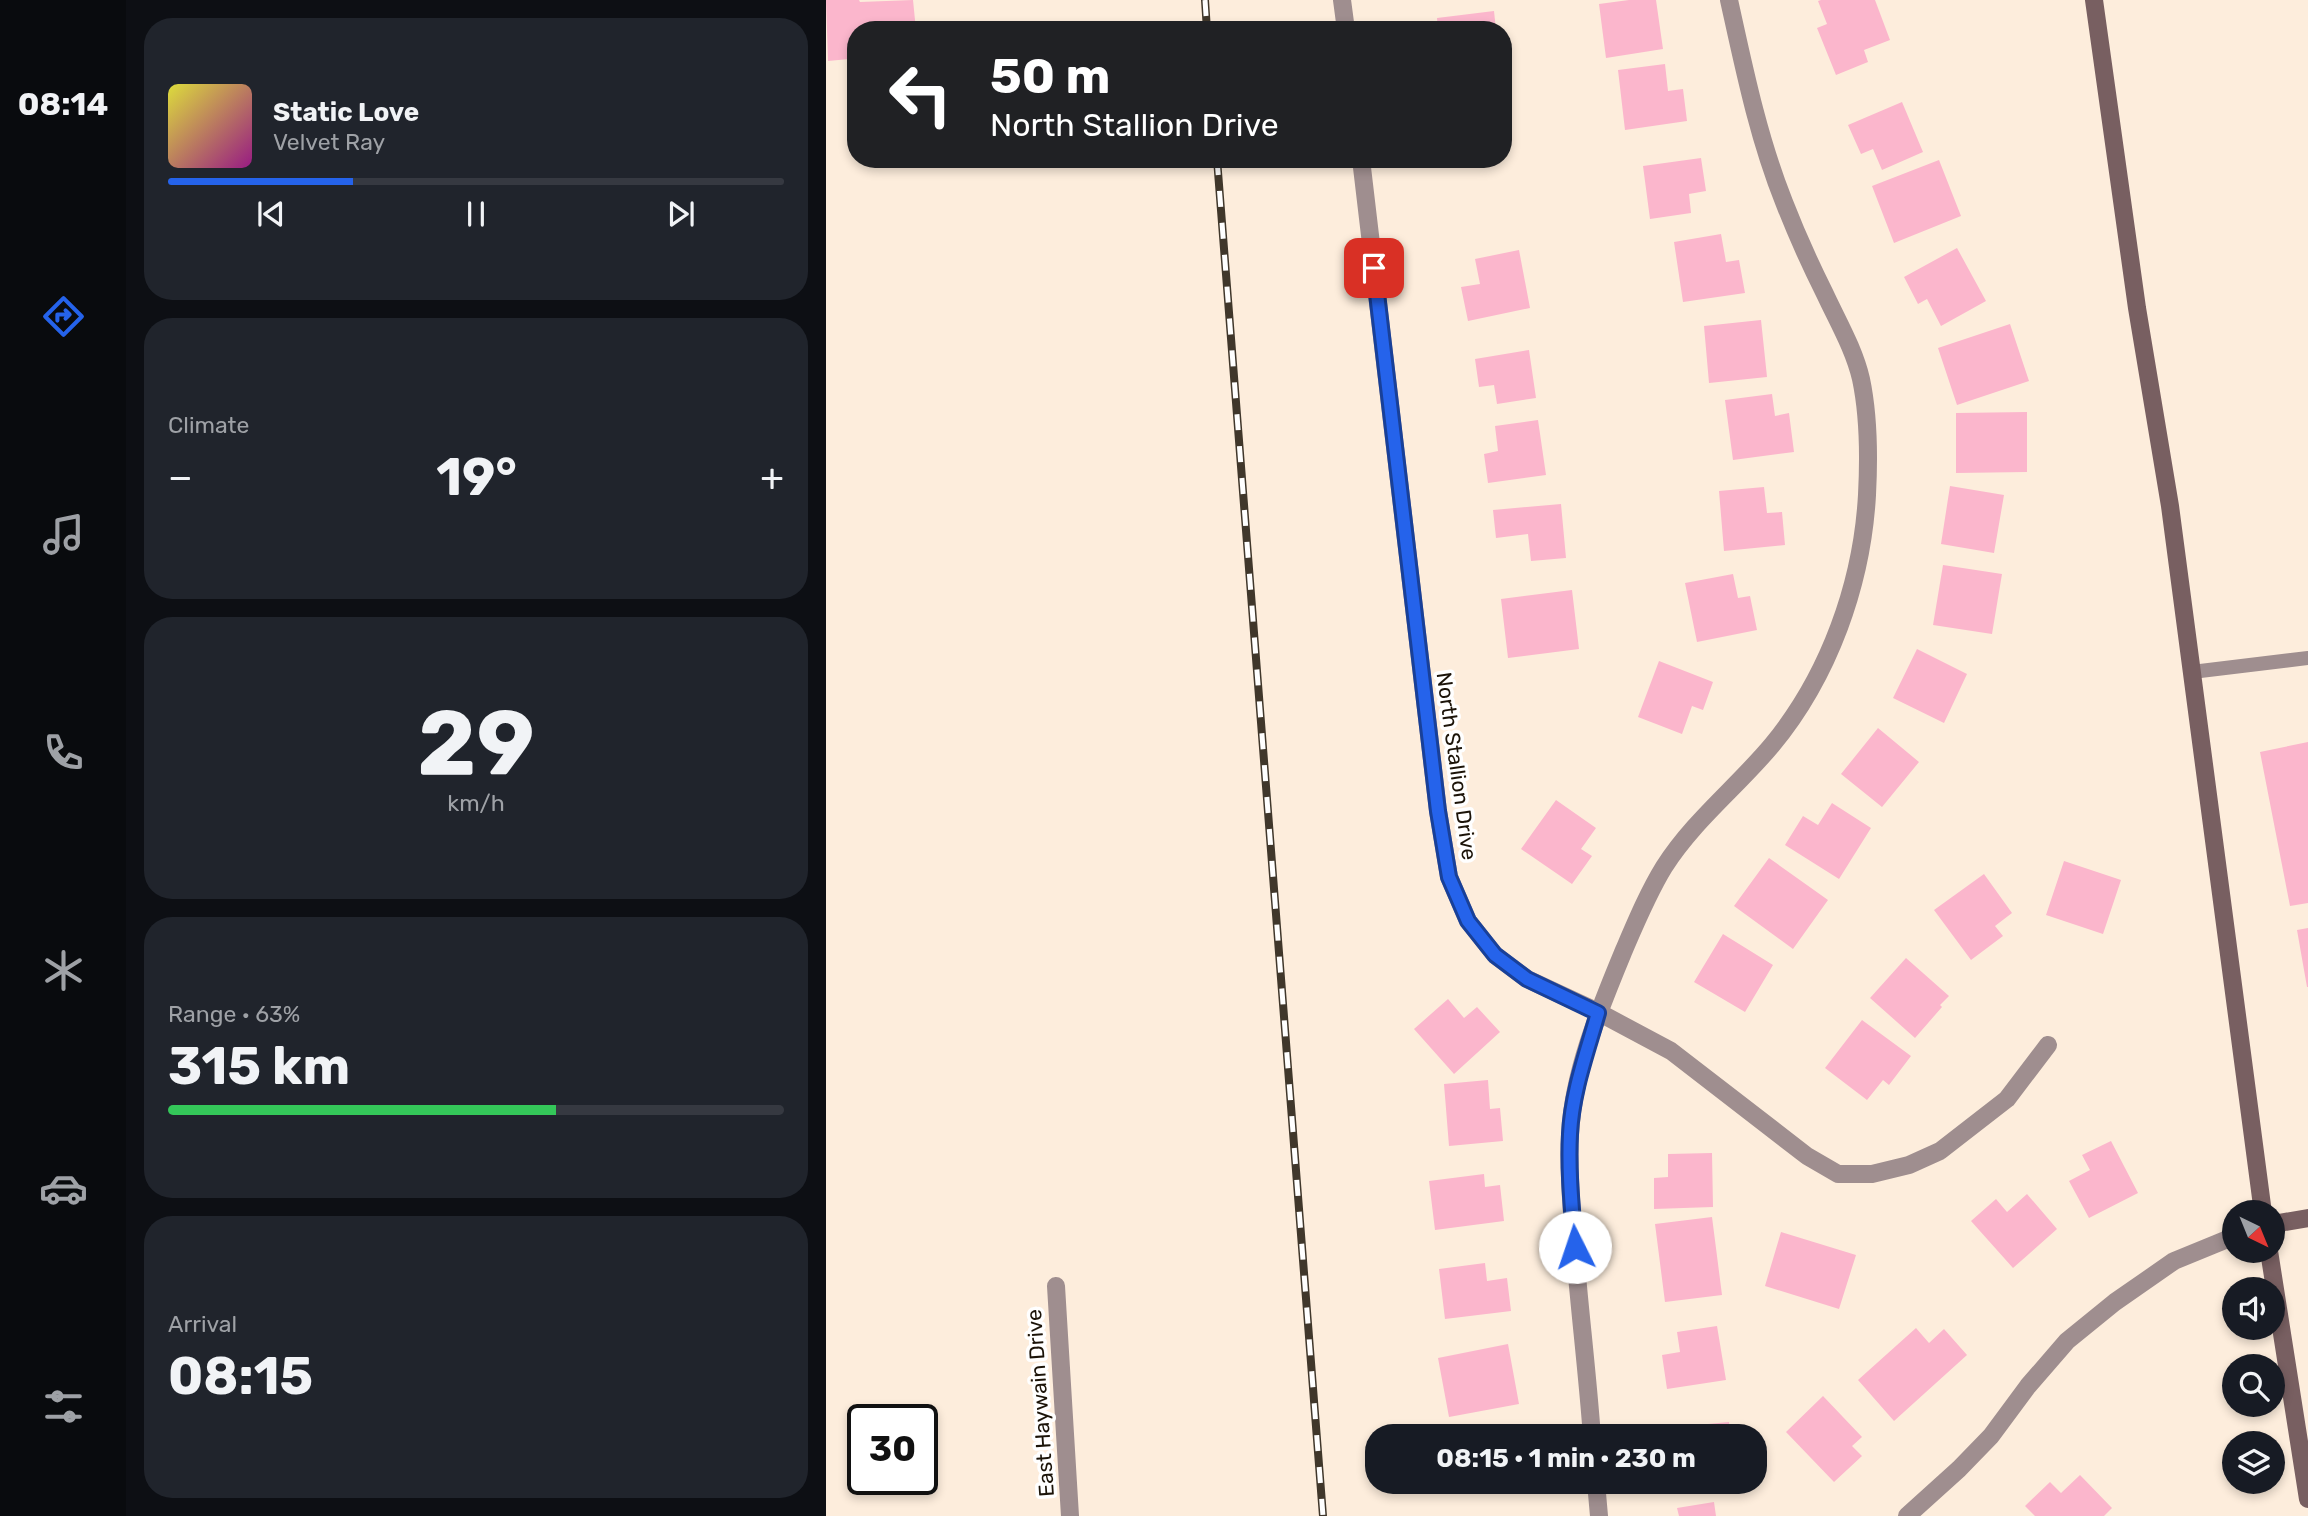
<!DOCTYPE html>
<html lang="en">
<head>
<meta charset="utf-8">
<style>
  :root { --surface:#171b24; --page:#20242c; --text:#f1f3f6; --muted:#9ea1a6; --line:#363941; --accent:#2563eb }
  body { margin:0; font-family:Rubik,sans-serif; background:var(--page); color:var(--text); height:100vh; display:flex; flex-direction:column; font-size:26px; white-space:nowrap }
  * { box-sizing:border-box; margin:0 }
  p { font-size:23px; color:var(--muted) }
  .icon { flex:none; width:38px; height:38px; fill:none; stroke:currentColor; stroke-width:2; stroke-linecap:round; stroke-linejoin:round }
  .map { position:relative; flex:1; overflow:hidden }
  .drawer { display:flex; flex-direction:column; gap:18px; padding:18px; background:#0d0f14; width:700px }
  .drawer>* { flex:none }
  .hud { position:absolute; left:21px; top:21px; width:665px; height:147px; border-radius:28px; box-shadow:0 4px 10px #0003; background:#202124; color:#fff; overflow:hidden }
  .needle { width:46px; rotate:137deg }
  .buttons { position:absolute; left:1396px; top:1200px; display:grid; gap:14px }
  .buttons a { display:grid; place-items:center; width:63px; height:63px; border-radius:50%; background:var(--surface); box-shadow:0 4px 10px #0003; font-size:35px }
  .speed { position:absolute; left:21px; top:1404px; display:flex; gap:14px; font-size:35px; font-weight:700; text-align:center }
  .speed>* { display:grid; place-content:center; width:91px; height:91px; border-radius:50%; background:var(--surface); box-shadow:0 4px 10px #0003; line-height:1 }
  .speed .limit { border:4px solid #111; border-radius:10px; background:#fff; color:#111 }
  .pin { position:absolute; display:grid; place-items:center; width:60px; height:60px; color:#fff; margin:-30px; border-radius:14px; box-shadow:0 4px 10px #0006 }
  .me { position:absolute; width:77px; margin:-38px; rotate:356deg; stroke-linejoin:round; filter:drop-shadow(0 0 5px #0008) }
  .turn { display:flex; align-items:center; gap:24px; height:147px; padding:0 28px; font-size:32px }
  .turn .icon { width:91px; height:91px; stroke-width:2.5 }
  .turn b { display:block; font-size:49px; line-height:60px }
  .big { font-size:52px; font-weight:700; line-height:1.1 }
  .drawer .card { flex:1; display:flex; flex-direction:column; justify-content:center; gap:10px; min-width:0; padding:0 24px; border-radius:28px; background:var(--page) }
  .drawer .dial { align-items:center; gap:0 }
  .dial b { font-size:91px; line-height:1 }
  .song { display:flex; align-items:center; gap:21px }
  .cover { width:84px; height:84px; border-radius:10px; background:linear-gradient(135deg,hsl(60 70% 55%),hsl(310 70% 35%)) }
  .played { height:7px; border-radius:4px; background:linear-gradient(90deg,var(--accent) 30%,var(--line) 30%) }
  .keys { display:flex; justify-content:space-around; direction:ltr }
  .heat { display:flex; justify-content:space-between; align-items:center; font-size:38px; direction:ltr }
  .charge { height:10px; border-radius:5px; background:linear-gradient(90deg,#34c759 63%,var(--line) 0) }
  .trip { position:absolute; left:539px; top:1424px; width:402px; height:70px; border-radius:28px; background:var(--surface); box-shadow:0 4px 10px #0003; font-weight:700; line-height:70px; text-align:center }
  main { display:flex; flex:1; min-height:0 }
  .menu { display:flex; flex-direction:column; width:126px; justify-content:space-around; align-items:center; background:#090b0e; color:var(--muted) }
  .menu .icon { width:49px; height:49px }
  .menu .active { color:var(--accent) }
  .menu b { font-size:32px; color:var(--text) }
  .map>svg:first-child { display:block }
  .building { fill:#fbb6cc }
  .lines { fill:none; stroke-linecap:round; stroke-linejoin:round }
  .lane { stroke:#9f8e8f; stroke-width:14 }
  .street { stroke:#9f8e8f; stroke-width:18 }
  .secondary { stroke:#785f61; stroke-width:18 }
  .rail-casing { stroke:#40372b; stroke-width:8 }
  .rail { stroke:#fff; stroke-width:5; stroke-dasharray:16; stroke-linecap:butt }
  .route-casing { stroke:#184099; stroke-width:18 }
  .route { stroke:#2563eb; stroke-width:12 }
  .labels { text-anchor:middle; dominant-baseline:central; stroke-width:7; stroke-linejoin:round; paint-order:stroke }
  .street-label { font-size:21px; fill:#1b1308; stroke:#fff }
</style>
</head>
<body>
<main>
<nav class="menu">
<b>08:14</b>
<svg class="icon active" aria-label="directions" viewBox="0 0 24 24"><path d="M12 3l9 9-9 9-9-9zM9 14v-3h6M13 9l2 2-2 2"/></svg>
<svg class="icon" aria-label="music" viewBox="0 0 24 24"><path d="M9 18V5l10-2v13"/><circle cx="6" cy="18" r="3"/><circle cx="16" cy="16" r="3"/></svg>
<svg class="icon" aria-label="phone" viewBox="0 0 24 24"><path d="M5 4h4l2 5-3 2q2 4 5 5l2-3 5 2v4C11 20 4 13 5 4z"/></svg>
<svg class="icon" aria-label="climate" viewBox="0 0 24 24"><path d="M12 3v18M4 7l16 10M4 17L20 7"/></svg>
<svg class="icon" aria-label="car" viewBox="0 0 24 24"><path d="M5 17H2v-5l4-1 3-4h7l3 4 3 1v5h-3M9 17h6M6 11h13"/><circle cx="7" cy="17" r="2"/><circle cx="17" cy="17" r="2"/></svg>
<svg class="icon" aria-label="filters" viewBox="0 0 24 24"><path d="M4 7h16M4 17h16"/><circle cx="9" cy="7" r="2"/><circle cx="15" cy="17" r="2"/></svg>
</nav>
<section class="drawer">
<div class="card">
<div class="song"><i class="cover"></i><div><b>Static Love</b><p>Velvet Ray</p></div></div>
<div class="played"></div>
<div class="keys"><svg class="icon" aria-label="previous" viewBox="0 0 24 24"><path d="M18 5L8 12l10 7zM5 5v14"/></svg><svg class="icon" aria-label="pause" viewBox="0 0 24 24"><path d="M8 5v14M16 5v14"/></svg><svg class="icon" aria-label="next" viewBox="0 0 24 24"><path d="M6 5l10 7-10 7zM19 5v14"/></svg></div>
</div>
<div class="card"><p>Climate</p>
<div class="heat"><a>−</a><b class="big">19°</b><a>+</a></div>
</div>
<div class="card dial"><b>29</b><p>km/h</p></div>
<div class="card"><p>Range · 63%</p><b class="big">315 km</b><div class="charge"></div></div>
<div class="card"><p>Arrival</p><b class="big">08:15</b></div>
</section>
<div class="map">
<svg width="1482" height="1516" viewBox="0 0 1482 1516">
  <rect width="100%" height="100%" fill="#fdeddc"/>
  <path class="building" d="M0 0H33L34 2 87 0 90 30H30V81H25L23 59 2 61Z
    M803 0H830L837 49 780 58 773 4Z
    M995 0H1049L1064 40 1038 50 1042 62 1010 75 991 28 1001 24 992 1Z
    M668 11 670 30H612L611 18Z
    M839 64 842 91 857 89 861 121 799 130 792 70Z
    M1076 102 1097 152 1056 170 1047 149 1035 154 1022 125Z
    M875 158 880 191 863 194 865 213 824 219 817 166Z
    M1113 160 1135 216 1068 243 1046 186Z
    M895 234 900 262 913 260 919 293 857 302 848 242Z
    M1131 248 1160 301 1115 326 1101 299 1092 304 1078 277Z
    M693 250 704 308 642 321 635 287 654 284 649 259Z
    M935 320 941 377 883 383 878 326Z
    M1184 324 1203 381 1131 405 1112 348Z
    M703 350 710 398 671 404 668 385 653 387 649 359Z
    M946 394 949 416 963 413 968 452 907 460 899 400Z
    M1201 412V472L1130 473V413Z
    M712 420 720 475 662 483 658 454 672 451 669 426Z
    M1124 486 1178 495 1168 553 1115 544Z
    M938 487 941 513 956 512 959 545 898 551 893 491Z
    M735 504 740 558 705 561 702 534 670 538 667 510Z
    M1117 565 1176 574 1166 634 1107 625Z
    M907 574 912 598 924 596 931 630 871 642 859 583Z
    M746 590 753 649 682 658 675 599Z
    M1091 649 1141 674 1118 723 1067 698Z
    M833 661 887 682 877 710 866 706 856 734 812 717Z
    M1052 728 1093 762 1056 807 1015 774Z
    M1482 742V903L1464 906 1434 752Z
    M730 800 770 828 755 849 766 856 746 884 695 849Z
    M1006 803 1045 828 1013 879 959 845 977 816 992 825Z
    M943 858 1002 900 967 949 908 906Z
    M1238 861 1295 880 1277 934 1220 915Z
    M1158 874 1186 913 1169 926 1177 936 1145 960 1108 910Z
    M1482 928V987H1481L1471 930Z
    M897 934 947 965 919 1012 868 982Z
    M1080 958 1123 996 1114 1005 1116 1007 1089 1038 1044 998Z
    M622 999 638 1018 651 1007 674 1032 628 1074 588 1029Z
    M1036 1020 1085 1056 1063 1085 1057 1080 1041 1100 999 1068Z
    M662 1080 664 1109 674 1108 677 1141 623 1146 618 1084Z
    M1285 1141 1312 1193 1263 1218 1243 1181 1264 1170 1256 1155Z
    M886 1153 887 1207 828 1209V1178L842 1177V1154Z
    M658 1174 659 1187 674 1185 678 1221 609 1230 603 1181Z
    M1201 1194 1231 1229 1187 1268 1145 1221 1170 1199 1181 1212Z
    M886 1217 896 1295 839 1302 829 1224Z
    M955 1232 1030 1255 1013 1309 939 1286Z
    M659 1263 661 1281 681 1278 685 1311 619 1319 613 1269Z
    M891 1326 900 1380 841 1389 836 1355 854 1352 851 1332Z
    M1090 1328 1103 1343 1118 1329 1141 1355 1068 1421 1032 1380Z
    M682 1344 693 1404 623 1417 612 1358Z
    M997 1396 1036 1437 1026 1446 1036 1456 1008 1482 960 1432Z
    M903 1422 904 1437H841L840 1428Z
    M688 1429V1437H645V1432Z
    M1254 1475 1286 1508 1278 1516H1209L1199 1506 1224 1482 1235 1493Z
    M648 1482H701L702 1487 648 1490Z
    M888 1502 890 1516H853L851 1508Z"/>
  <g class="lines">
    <path class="lane" d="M1366 672 1482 658"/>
    <path class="street" d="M516 0 520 30
      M535 159 612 811 623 877 642 921 669 955 701 979 772 1012 845 1051 981 1156 1012 1174H1046L1083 1165 1114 1151 1181 1099 1222 1045
      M230 1286 244 1516
      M766 1437C761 1367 752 1298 747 1228 745 1197 742 1167 744 1135 747 1072 774 1008 798 950 810 922 822 893 838 867 868 820 911 787 946 745 1003 676 1036 584 1041 495 1043 457 1043 417 1035 379 1028 349 1012 322 999 294 984 264 970 233 958 202 932 137 918 68 903 0
      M770 1482 773 1516
      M1081 1516 1133 1469 1165 1436 1202 1386 1241 1341 1289 1302 1348 1261 1409 1236"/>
    <path class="secondary" d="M1268 0 1311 308 1344 506 1437 1213
      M1447 1224 1482 1218
      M1443 1251 1482 1499"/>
    <defs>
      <path id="rail" d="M379 0 381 30
        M391 159 497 1516"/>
    </defs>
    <use href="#rail" class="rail-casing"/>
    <use href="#rail" class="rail"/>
  </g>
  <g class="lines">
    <defs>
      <path id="route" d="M548 268 612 811 623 877 642 921 669 955 701 979 772 1013C761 1052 746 1092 744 1134 742 1171 746 1209 749 1247"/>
    </defs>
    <use href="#route" class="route-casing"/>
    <use href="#route" class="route"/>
  </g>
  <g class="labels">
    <g class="street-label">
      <text transform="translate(631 766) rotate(82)">North Stallion Drive</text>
      <text transform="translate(214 1403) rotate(-94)">East Haywain Drive</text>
    </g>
  </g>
</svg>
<div class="buttons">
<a><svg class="needle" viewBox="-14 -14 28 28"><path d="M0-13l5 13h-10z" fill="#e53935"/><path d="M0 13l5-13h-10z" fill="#9ea1a6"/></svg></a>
<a><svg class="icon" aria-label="sound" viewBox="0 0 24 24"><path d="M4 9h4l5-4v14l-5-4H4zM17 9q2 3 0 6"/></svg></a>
<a><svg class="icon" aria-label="search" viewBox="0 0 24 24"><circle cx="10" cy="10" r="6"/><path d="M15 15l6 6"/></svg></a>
<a><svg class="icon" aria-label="layers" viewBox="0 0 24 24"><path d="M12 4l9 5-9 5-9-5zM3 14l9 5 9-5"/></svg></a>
</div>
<div class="speed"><div class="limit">30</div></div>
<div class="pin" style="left:548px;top:268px;background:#d93025"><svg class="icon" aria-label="arrive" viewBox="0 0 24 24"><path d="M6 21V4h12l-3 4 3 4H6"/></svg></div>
<svg class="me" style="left:749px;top:1247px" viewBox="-20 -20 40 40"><circle r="19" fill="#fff"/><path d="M0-13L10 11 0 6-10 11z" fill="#2563eb"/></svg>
<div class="trip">08:15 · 1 min · 230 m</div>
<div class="hud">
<div class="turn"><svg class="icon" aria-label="left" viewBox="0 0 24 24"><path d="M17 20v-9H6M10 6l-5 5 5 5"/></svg><div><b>50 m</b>North Stallion Drive</div></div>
</div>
</div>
</main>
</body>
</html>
